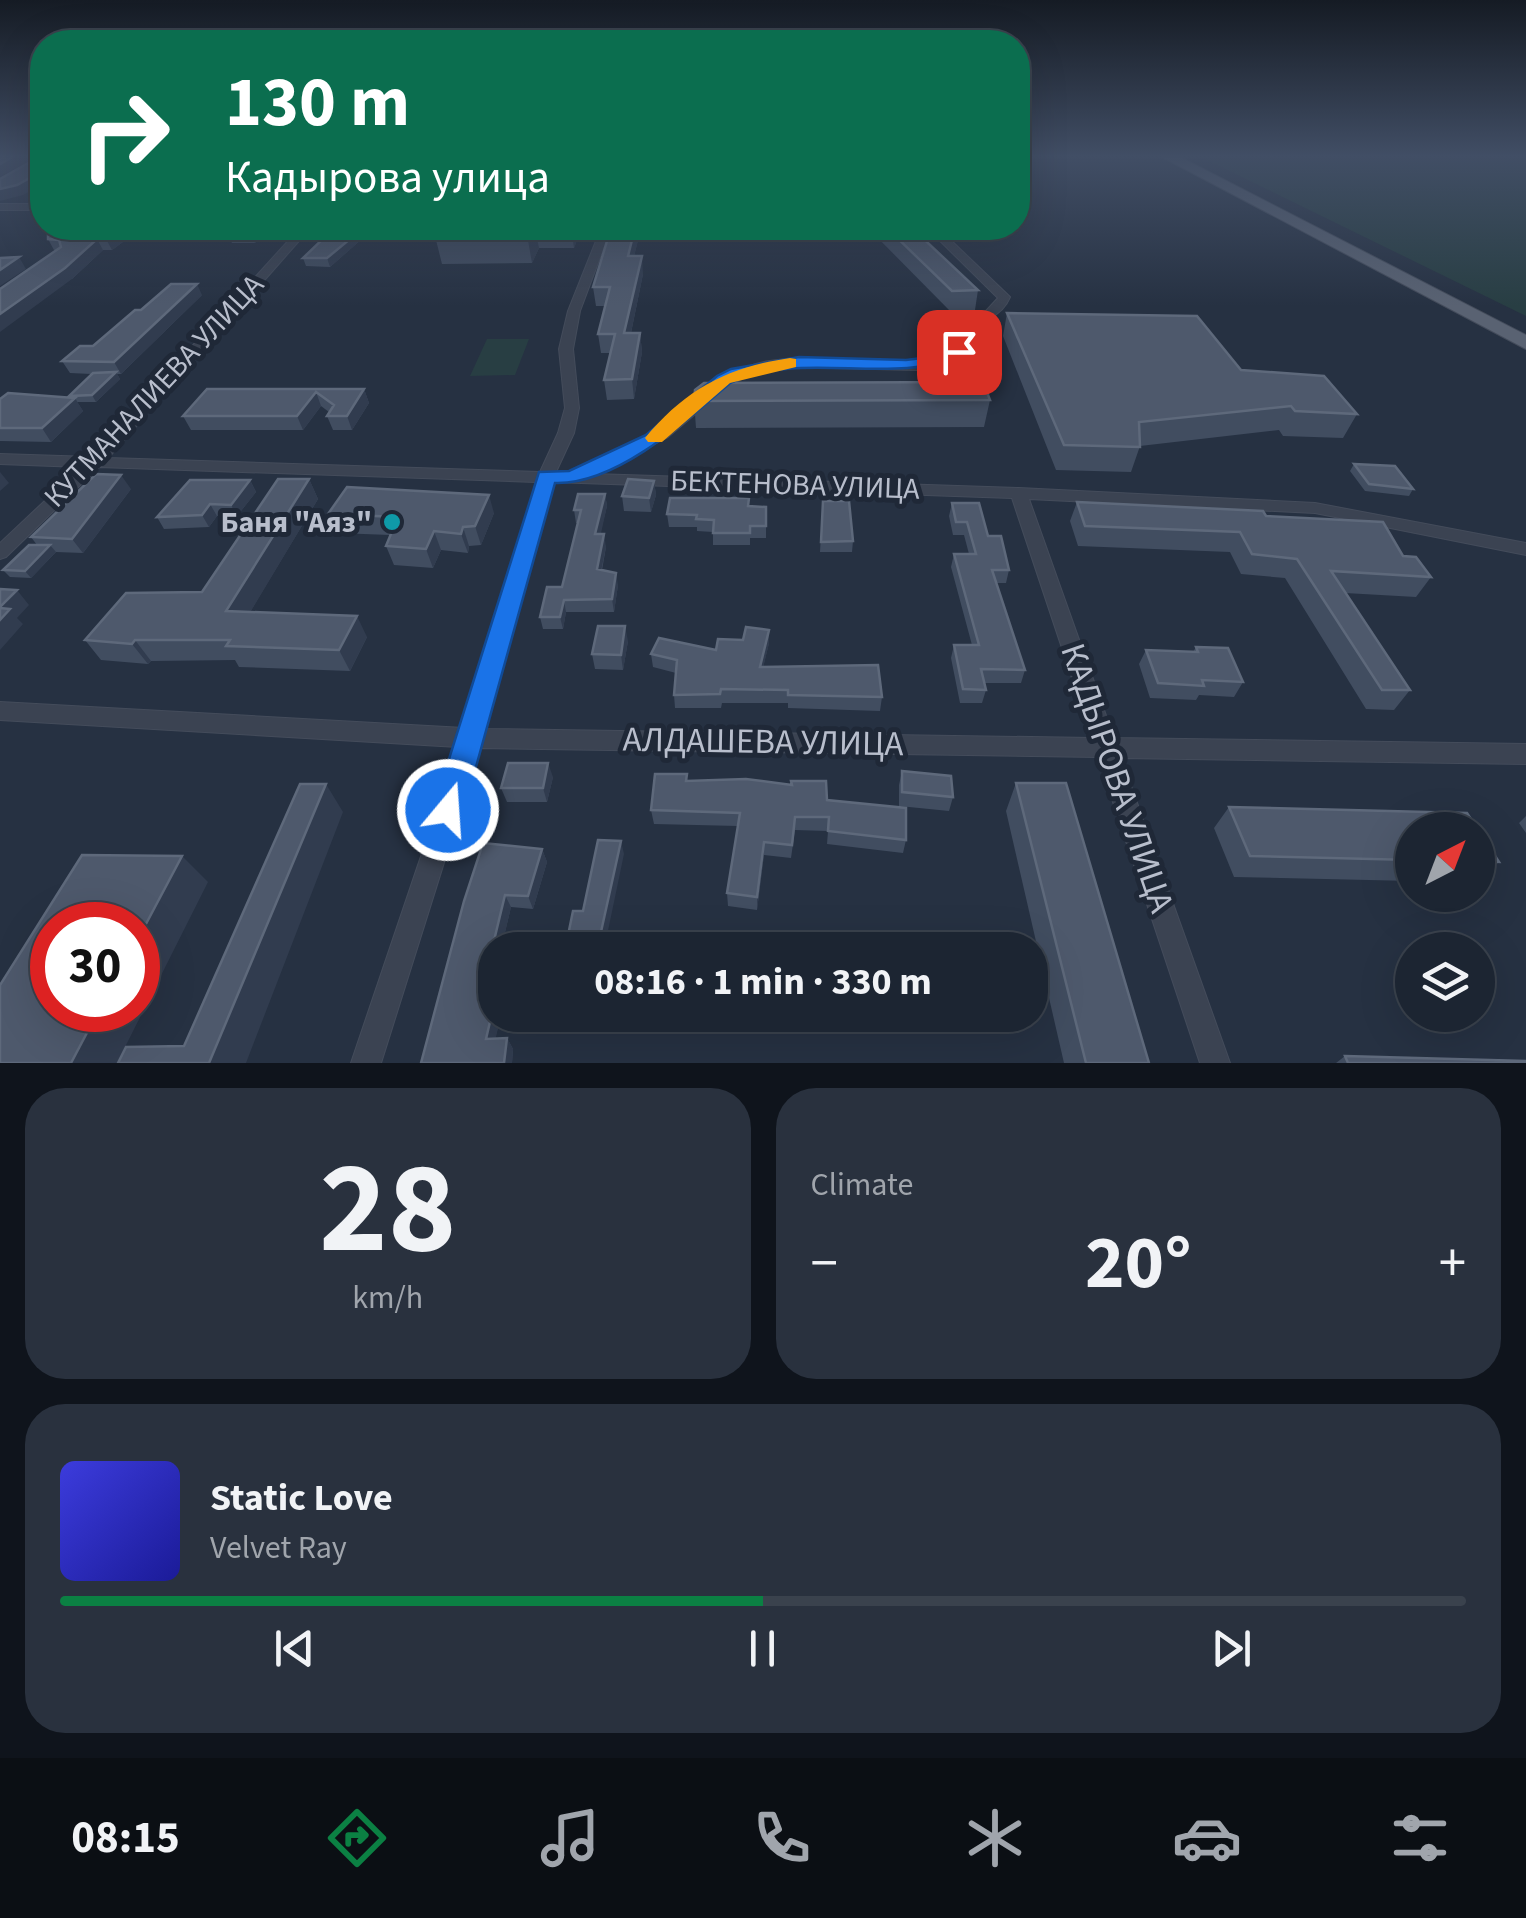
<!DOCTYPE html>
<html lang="en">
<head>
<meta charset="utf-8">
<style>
  :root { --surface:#1c2532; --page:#29313e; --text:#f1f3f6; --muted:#a0a5ac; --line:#3a424d; --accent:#0b8043 }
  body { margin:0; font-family:"Source Sans 3",sans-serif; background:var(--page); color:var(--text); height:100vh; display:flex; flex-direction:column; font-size:38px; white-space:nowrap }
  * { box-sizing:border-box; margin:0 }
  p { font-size:32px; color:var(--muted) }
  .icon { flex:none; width:55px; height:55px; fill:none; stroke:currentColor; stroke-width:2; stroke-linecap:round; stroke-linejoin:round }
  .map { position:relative; height:1063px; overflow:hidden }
  .details { display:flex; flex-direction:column; gap:25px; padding:25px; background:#0f141c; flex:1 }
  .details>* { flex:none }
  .banner { position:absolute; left:30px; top:30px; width:1000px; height:210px; border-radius:40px; box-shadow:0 10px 40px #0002,0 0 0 2px var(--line); background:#0b6e4f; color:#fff; overflow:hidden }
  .needle { width:65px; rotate:42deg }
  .tools { position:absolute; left:1395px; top:812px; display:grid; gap:20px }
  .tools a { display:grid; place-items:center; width:100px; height:100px; border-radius:50%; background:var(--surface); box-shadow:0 10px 40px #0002,0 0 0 2px var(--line); font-size:50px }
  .speed { position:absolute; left:30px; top:902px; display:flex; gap:20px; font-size:50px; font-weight:700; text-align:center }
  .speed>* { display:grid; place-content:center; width:130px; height:130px; border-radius:50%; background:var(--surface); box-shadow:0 10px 40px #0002,0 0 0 2px var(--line); line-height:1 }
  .speed .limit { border:15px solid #d22; background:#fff; color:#111 }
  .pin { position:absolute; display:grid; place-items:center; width:85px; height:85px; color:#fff; margin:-42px; border-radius:20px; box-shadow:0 5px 15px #0006 }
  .me { position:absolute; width:110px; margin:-55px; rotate:18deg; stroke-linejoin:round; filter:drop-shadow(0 0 8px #0008) }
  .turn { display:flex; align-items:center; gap:35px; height:210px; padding:0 30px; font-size:45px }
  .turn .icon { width:130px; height:130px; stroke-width:2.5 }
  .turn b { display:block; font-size:70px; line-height:85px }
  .big { font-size:75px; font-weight:700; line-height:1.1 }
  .details .widget { flex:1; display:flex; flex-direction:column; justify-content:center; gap:15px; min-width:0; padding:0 35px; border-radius:40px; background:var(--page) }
  .details .dial { align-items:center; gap:0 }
  .dial b { font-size:130px; line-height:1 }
  .song { display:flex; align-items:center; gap:30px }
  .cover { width:120px; height:120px; border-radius:15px; background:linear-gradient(135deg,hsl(240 70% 55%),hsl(240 70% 35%)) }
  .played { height:10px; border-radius:5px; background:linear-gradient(90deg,var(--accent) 50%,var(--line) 50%) }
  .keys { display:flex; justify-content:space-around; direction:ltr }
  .heat { display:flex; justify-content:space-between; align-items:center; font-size:55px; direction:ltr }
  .details .tiles { flex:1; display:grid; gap:25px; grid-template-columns:1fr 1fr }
  .widget:last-child { grid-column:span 2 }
  .trip { position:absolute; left:478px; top:932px; width:570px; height:100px; border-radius:40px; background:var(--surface); box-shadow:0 10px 40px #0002,0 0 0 2px var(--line); font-weight:700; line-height:100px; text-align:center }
  .tabs { display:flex; height:160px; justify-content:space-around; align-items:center; background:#0b0f14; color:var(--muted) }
  .tabs .icon { width:70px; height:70px }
  .tabs .active { color:var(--accent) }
  .tabs b { font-size:45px; color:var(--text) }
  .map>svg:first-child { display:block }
  .green { fill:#283e43 }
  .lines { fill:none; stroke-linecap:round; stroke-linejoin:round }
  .minor-casing { stroke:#444c5b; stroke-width:2 }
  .primary-casing { stroke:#444c5b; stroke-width:2 }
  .minor { fill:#3b4352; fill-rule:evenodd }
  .primary { fill:#596272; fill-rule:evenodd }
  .wall { fill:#414d60 }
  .shaded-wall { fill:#313c4f }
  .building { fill:#4e596c; stroke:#5e697b; stroke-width:2.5 }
  .route { fill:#1a73e8; stroke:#114b97; stroke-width:2.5 }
  .slow { fill:#f59e0b }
  .culture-dot { fill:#0f9aa8; stroke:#1f2837; stroke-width:4 }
  .labels { text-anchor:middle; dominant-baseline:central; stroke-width:10; stroke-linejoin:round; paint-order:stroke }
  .street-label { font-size:30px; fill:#b8becc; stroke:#1f2837 }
  .poi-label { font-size:30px; font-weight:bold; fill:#b8becc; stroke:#1f2837; text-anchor:end }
  .near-street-label { font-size:35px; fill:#b8becc; stroke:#1f2837 }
</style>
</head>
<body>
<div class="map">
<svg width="1526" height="1063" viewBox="0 0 1526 1063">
  <rect width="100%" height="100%" fill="#263142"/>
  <path class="green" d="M1201 157H1526V316Z
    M487 339H529L515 375 470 376Z"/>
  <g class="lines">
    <defs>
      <path id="minor" d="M0 204H42V210H0Z
        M300 228H462L467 231 462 234H305L108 458 540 472 558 433 565 408 559 349 568 311 598 236H553L549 235V231H855L853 228H864L869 232V236L865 237 608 236 580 311 573 349 579 408 574 433 556 472 570 473C596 457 627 449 653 432 694 407 719 368 770 361 831 352 894 376 953 350L955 332 947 322 949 319 986 311 998 298 927 228H938L1010 297C1001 318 983 321 962 324L968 331 964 355 944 364 917 370 790 367 756 372 731 384 668 437 593 474 1019 488 1315 503 1526 543V555L1315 513 1029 499 1114 738 1526 744V764L1121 758 1230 1063H1200L1098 757 480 748 381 1063H351L458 747 0 720V702L464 728 536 482 99 467 6 557 0 559V543L81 467 0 464V454L91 457ZM552 482 1012 498 1092 738 486 729Z"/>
      <path id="primary" d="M1162 157H1180L1526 335V349Z"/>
    </defs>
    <use href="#minor" class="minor-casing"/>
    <use href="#primary" class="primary-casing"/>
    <use href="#minor" class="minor"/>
    <use href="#primary" class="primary"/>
  </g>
  <path class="wall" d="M142 228 112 250H103L72 279 56 250H54L48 239Z
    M225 228H271L255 243H232Z
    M440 228H576L577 240 574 248H539L532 263 442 264 435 236Z
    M611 228H637L638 240 634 256 643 274 631 333H640L642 352 634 399 607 400 604 380 611 353H601L598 334 605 306H596L593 287Z
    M868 228H912L978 290 975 310H949Z
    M320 237 363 238 330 267 306 266 303 258 321 241Z
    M202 295 121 374H117L120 379 96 402H77L83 411 51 442 0 441V399L70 398 69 396 91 374 70 373 62 361 93 346 141 310Z
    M1007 313 1241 370 1357 414 1343 438 1283 436 1279 430 1140 446 1131 472 1056 470 1003 336Z
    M970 320 986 340 984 347 970 339Z
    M975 358 996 375 993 389 985 388 990 400 984 427 696 428 694 401 974 382 973 371Z
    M207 389H364L369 403 352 430H333L327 416 329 412 321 406 303 430H191L183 416Z
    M1354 464 1413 489 1409 496 1365 491 1350 471Z
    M309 479 318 499 250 612 367 637 350 671 239 667 235 660 151 661 148 664 101 660 85 640 202 592Z
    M250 480 256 492 237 516H217L209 527 164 529 157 517Z
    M654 481 656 495 651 512 624 511 622 496Z
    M131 489 83 553 56 552 31 578 10 577 3 570 37 545 31 537Z
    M605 494 607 506 600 534 606 547 602 570 618 585 614 612H566L563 629H543L540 617 562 587 578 523H576L574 510Z
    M749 498V506L766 507V538H750V545H713V532L697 531V527H669L667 514Z
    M823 501 853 541 852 552H820Z
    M1077 502 1266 516 1403 556 1431 577 1416 597 1345 593 1410 690 1394 710 1366 709 1285 578 1241 574 1230 552 1078 546 1070 521Z
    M952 503 988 536 1009 570 1006 583H996L1025 670 1021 683H984L986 690 982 703H960L951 658 954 645H972L951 567 954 554H969L964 535H953L949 516Z
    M494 513 481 545 469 546 468 553 441 550 433 568 394 565 386 546 390 535 337 533 328 514Z
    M628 641 623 670 595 669 592 654Z
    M769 643 763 667 882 697 880 711 788 708V703H722L721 708H675L674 695 676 673 653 667 651 654 716 650Z
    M1196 647 1243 682 1234 697 1199 695 1196 700 1150 698 1139 664 1146 650 1193 652Z
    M902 771 953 797 949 811 899 806V785Z
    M687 774V781L827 800 906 840 903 853 827 844 828 831 795 830 791 858 764 855 757 910 728 906 727 893 738 826 654 824 651 810Z
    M553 777 547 802H507L501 788Z
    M1016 783 1149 1063H1064L1006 811Z
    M1229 807 1467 813 1499 862 1478 880V830H1412V881L1234 877 1214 828Z
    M1526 816V833L1519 823Z
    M542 849 547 862 533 909 511 907 494 978 495 1015H501L495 1039 507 1038 513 1049 512 1063H421L464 901Z
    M1345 1056 1526 1063H1336Z"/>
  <path class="shaded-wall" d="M12 157H35L0 177V164Z
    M42 171V184L23 195 0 201V189Z
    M122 228H142L112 250 106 239Z
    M249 228H271L255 243Z
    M531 228H535L539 248 532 263 527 235Z
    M571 228H576L577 240 574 248Z
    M635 228H637L638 240 630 274 628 256Z
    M361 230 363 238 330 267 327 258Z
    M97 239 103 250 72 279 0 332V314Z
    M642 256 643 274 627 352 624 333Z
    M19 257 26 269 0 286V270Z
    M197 284 202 295 121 374 114 362Z
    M640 333 642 352 634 399 632 379Z
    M116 372 120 379 96 402 92 395Z
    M364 389 369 403 352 430 347 416Z
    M316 392 321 406 303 430 297 416Z
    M75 398 83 411 51 442 42 428Z
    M0 472 9 483 0 491Z
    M121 475 131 489 83 553 72 539Z
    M309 479 318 499 239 631 226 611Z
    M250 480 256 492 237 516 231 505Z
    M654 481 656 495 651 512 649 498Z
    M605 494 607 506 598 547 595 534Z
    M489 495 494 513 481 545 475 526Z
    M210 504 217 516 209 527 202 515Z
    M463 527 469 546 468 553 461 534Z
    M434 531 441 550 433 568 426 549Z
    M604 534 606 547 599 581 597 569Z
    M50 545 56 552 31 578 25 571Z
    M616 573 618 585 614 612 612 599Z
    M17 590 29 605 17 618 23 624 0 650V607Z
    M564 600 566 612 563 629 560 617Z
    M357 616 367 637 350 671 339 650Z
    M625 626 628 641 623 670 621 655Z
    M769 630V643L760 681V667Z
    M135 640 151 661 148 664 132 644Z
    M548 763 553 777 547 802 543 788Z
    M326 784 343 812 246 1063H209Z
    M621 841 624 854 604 950H597Z
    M764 842V855L757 910V897Z
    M542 849 547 862 533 909 528 896Z
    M182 856 208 882 117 1063H71L99 1010H138V939Z
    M505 895 511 907 501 950H495V976L492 989 485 978Z
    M495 1000V1015H501L493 1050 486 1039Z
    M507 1038 513 1049 512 1063H504Z"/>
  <path class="building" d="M0 157H12L0 164Z
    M39 157H42V171L17 185 0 189V179Z
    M54 228H122L106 239H97L65 268 0 314V289L61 247 59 240 48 239V232Z
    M440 228H531L527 235 435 236Z
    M611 228H635L628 256H642L624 333H640L632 379 604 380 615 334H598L610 287H593Z
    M887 228H912L978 290 952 291Z
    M328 229 361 230 327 258H303L325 237H320Z
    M19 257 0 270V258Z
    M171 284H197L114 362 62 361 80 346H93L135 310H141Z
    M1007 313 1197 316 1241 370 1324 376 1357 414 1295 411 1291 406 1139 422 1140 447 1064 445Z
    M982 318 986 340 972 333 970 320Z
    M975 358 993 359 996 375 977 374Z
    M116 372 92 395 69 396 93 373Z
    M983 382 990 400 694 401 695 390 704 383Z
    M207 389H364L347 416H327L334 405 316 392 297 416H183Z
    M8 393 75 398 42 428H0V399Z
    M1354 464 1395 466 1413 489 1369 484Z
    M96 474 121 475 72 539 31 537Z
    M278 479H309L226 611 357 616 339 650 226 646 230 640H135L132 644 85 640 126 593 202 592Z
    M628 479 654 481 649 498 622 496Z
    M190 480H250L231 505 210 504 202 515 157 517Z
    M347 487 489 495 475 526 463 527 461 534 434 531 426 549 386 546 398 517 328 514Z
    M578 494H605L595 534H604L597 569 616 573 612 599 564 600 560 617H540L547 587H562L581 510H574Z
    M670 498H749L748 506 766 507V526H750V533H713L714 520 696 519 697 515 667 514Z
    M823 501H849L853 541 821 542Z
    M1077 502 1263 511 1266 516 1383 522 1403 556 1416 557 1431 577 1331 571 1410 690H1382L1297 559 1252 554 1240 532 1085 526Z
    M952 503H979L988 536H1001L1009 570H992L1025 670 981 669 986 690 963 689 954 645H979L954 554H976L967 522H956Z
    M29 545H50L25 571 3 570Z
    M0 589 17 590 0 607Z
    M0 608 10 609 0 620Z
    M598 626H625L621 655 592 654Z
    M746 627 769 630 760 667 878 665 882 697 788 695V690L721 689 720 694 674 695 677 660 651 654 659 638 716 650 718 639 743 640Z
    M1196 647 1228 648 1243 682 1202 680 1204 686 1158 683 1146 650 1198 652Z
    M508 763H548L543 788H501Z
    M902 771 951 776 953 797 902 792Z
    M655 774H687L686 781 746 779 792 785 791 781H826L827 800 906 808V840L828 831 829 817H795L792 845 764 842 757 897 727 893 740 813 651 810Z
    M1016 783H1066L1149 1063H1086Z
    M300 784H326L209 1063H118L126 1047 184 1046Z
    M1229 807 1467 813 1499 862 1478 861V830H1412V860L1250 856Z
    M598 840 621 841 597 950H565L573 911H583Z
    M483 843 542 849 528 896 505 895 485 978H495V1000L486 1039 507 1038 504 1063H421L464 901Z
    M82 855 182 856 138 939V925H52V1010H99L71 1063H0V985Z
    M1345 1056 1526 1061V1063H1348Z"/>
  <linearGradient id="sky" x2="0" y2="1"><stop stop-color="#151b24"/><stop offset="0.51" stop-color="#414e65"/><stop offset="1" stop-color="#414e65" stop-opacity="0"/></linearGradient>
  <rect width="1526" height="306" fill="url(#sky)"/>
  <path class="route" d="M959 347 967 352 965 355C889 387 804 349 730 383 686 421 616 485 555 483L464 810 459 820 448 824 437 820 433 810 539 472 569 471 646 435 717 376 731 369 799 357 906 360 930 357Z"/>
  <path class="slow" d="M790 358 796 359V367L730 383 662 442H648L645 438C686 389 728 367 790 358Z"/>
  <circle class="culture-dot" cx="392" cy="522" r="10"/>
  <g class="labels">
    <g class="street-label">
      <text transform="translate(154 391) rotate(-47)">КУТМАНАЛИЕВА УЛИЦА</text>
      <text transform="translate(795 485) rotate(2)">БЕКТЕНОВА УЛИЦА</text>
    </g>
    <g class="poi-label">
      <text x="372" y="522">Баня "Аяз"</text>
    </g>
    <g class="near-street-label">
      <text transform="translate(763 742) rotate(1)">АЛДАШЕВА УЛИЦА</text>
      <text transform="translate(1117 778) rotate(71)">КАДЫРОВА УЛИЦА</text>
    </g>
  </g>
</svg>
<div class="tools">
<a><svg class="needle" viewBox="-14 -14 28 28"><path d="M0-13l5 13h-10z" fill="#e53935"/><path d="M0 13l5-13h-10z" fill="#a0a5ac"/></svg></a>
<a><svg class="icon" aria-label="layers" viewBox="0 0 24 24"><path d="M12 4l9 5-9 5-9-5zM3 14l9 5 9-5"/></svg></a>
</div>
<div class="speed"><div class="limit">30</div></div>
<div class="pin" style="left:959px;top:352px;background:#d93025"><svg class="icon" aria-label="arrive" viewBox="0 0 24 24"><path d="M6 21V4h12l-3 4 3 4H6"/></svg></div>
<svg class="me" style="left:448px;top:810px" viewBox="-20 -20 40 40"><circle r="17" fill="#1a73e8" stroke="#fff" stroke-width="3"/><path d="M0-11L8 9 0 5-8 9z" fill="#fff"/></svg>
<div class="trip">08:16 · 1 min · 330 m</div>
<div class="banner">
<div class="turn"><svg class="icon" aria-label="right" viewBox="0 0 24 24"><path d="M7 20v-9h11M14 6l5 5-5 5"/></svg><div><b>130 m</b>Кадырова улица</div></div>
</div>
</div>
<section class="details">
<div class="tiles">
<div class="widget dial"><b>28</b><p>km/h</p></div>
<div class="widget"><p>Climate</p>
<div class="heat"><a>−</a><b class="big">20°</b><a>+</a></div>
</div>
<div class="widget">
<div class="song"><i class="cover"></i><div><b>Static Love</b><p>Velvet Ray</p></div></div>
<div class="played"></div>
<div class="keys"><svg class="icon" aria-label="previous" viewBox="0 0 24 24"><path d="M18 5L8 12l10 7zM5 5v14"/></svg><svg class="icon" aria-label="pause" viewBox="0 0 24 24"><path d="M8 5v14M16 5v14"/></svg><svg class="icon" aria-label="next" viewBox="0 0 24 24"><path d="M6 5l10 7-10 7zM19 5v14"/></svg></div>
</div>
</div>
</section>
<nav class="tabs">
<b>08:15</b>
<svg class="icon active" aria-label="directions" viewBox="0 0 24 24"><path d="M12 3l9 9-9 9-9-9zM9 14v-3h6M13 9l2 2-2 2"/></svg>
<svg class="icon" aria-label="music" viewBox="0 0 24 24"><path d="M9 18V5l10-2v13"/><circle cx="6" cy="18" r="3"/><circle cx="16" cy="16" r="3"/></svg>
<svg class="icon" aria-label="phone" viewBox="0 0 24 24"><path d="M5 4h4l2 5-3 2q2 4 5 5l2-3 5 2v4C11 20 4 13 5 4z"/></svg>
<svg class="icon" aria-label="climate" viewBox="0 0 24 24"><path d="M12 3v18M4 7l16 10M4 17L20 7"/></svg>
<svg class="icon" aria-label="car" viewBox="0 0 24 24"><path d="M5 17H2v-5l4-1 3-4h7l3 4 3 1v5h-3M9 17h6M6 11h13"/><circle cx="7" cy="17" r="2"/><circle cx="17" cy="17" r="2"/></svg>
<svg class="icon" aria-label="filters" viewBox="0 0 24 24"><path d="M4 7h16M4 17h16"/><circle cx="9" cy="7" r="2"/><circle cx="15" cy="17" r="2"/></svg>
</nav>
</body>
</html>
